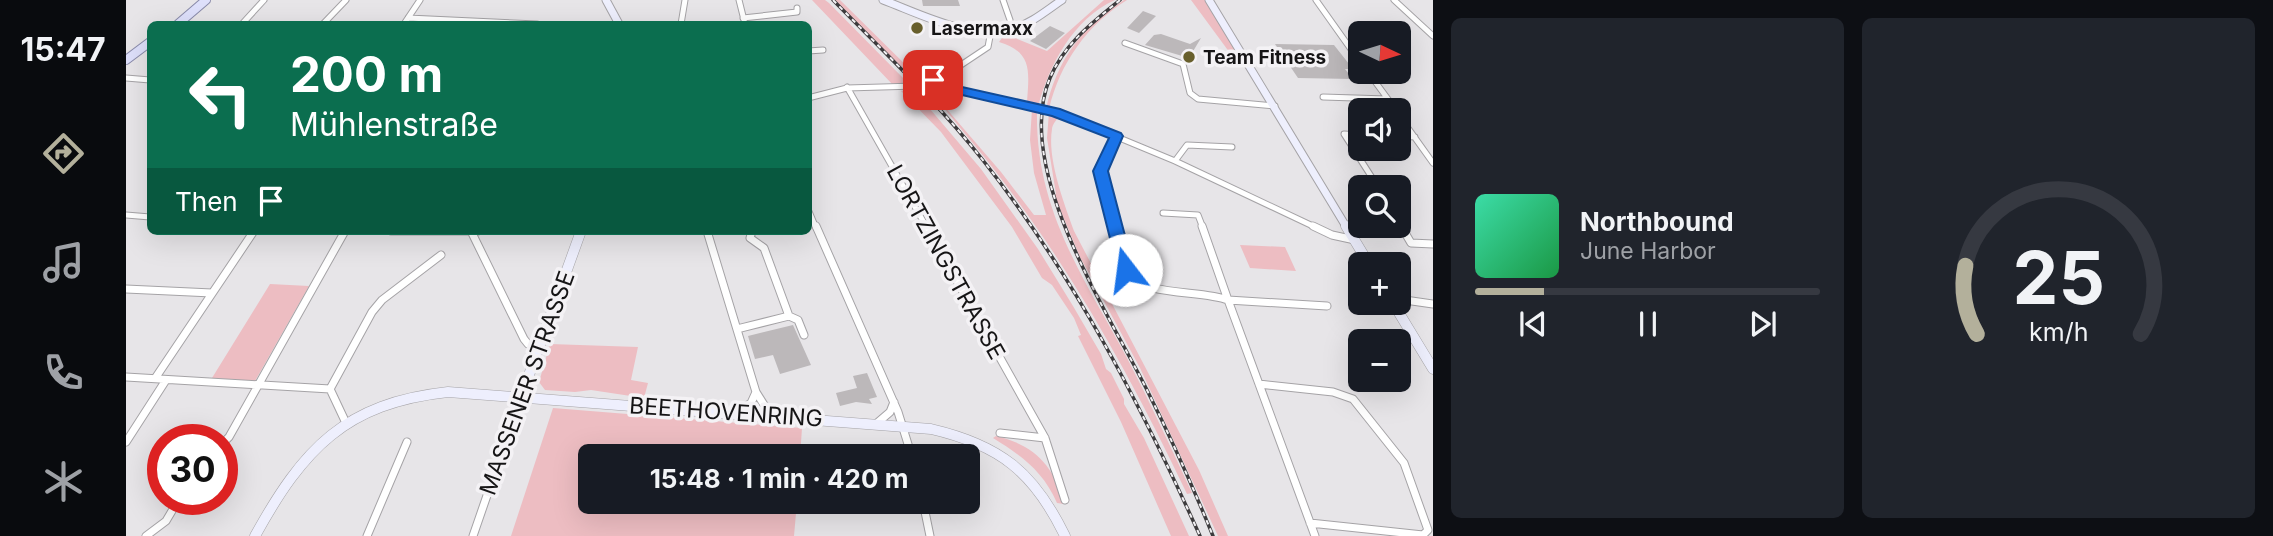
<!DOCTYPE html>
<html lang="en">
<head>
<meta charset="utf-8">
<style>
  :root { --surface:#171b24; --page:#20242c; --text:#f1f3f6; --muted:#9ea1a6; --line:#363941; --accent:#b3b09b }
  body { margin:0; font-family:Inter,sans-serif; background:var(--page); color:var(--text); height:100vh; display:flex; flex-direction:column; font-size:26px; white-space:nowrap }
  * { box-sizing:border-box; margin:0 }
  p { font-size:23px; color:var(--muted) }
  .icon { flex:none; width:38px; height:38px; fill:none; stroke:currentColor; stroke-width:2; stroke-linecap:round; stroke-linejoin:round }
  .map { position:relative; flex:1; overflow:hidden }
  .details { display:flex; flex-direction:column; gap:18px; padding:18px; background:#0d0f14; width:840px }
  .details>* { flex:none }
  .guide { position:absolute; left:21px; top:21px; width:665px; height:214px; border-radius:10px; box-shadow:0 7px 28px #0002; background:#0b6e4f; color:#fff; overflow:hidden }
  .needle { width:46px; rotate:94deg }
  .tools { position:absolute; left:1222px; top:21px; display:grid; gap:14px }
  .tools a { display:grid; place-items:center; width:63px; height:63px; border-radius:10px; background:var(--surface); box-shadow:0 7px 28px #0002; font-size:35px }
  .speed { position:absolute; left:21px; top:424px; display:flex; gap:14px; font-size:35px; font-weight:700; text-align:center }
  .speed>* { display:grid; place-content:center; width:91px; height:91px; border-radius:50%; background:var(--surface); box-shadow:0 7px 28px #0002; line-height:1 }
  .speed .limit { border:10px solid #d22; background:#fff; color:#111 }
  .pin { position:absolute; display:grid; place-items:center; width:60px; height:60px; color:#fff; margin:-30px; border-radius:14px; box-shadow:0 4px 10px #0006 }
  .me { position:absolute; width:77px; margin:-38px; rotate:345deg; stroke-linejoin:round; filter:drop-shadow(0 0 5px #0008) }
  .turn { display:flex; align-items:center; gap:24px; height:147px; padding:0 28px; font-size:32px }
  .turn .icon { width:91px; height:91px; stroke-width:2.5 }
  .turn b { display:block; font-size:49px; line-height:60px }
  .then { display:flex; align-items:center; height:66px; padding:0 28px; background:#0003; gap:14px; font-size:26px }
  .details .widget { flex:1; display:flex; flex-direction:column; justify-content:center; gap:10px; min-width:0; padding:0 24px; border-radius:10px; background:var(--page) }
  .details .dial { align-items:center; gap:0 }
  .dial svg { height:182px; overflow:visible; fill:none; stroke:var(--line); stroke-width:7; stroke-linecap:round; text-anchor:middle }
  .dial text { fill:var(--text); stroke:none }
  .song { display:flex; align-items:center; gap:21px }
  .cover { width:84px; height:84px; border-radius:10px; background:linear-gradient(135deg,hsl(160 70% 55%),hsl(140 70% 35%)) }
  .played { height:7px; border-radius:4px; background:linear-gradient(90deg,var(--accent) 20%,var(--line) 20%) }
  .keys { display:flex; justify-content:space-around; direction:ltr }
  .details .tiles { flex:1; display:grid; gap:18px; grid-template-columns:repeat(2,1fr) }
  .trip { position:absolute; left:452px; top:444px; width:402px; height:70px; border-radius:10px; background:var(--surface); box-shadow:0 7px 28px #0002; font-weight:700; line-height:70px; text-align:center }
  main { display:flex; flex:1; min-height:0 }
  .dock { display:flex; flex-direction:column; width:126px; justify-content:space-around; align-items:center; background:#090b0e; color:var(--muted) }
  .dock .icon { width:49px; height:49px }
  .dock .current { color:var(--accent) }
  .dock b { font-size:32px; color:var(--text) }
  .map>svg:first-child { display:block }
  .green { fill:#edbdc2 }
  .building { fill:#bcb8ba }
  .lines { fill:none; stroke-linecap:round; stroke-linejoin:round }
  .street-far1-casing { stroke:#a5a3a6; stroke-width:7 }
  .street-casing { stroke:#a5a3a6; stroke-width:9 }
  .secondary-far1-casing { stroke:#a5a3a6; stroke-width:9 }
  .secondary-casing { stroke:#a5a3a6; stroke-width:11 }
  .primary-casing { stroke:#8a8baa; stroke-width:10 }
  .street-far1 { stroke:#fff; stroke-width:5 }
  .street { stroke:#fff; stroke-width:7 }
  .secondary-far1 { stroke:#eeeffd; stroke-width:7 }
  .secondary { stroke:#eeeffd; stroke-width:10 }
  .primary { stroke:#dee0fb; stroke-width:8 }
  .rail-casing { stroke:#3d3b3d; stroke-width:3.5 }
  .rail { stroke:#f4f2f5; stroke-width:2; stroke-dasharray:4.5; stroke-linecap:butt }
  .street-bridge-casing { stroke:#a5a3a6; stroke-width:7; stroke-linecap:butt }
  .street-bridge { stroke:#fff; stroke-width:5 }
  .route { fill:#1a73e8; stroke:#114b97; stroke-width:2 }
  .poi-dot { fill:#685f2c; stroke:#f4f2f5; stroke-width:2.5 }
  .labels { text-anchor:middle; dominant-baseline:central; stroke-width:7; stroke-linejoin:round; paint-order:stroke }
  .far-poi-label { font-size:19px; font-weight:bold; fill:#161516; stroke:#f4f2f5; text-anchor:start }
  .street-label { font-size:23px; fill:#161516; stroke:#f4f2f5 }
</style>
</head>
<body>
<main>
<nav class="dock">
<b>15:47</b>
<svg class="icon current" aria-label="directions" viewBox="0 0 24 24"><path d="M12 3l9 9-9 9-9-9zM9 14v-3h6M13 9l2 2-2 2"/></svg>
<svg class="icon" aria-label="music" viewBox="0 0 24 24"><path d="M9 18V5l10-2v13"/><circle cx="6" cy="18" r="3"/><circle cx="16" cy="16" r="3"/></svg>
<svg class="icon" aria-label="phone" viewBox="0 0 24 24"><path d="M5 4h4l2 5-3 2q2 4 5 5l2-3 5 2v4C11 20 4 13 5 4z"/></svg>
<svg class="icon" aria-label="climate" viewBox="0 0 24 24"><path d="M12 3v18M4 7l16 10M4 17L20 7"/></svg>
</nav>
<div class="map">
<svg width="1307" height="536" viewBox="0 0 1307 536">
  <rect width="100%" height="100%" fill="#e7e5e8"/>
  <path class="green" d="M686 0H699L703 3 783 84 767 85Z
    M709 0H714L796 81 790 82Z
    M978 0H989C947 19 923 65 912 107L901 102C903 72 907 52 873 42L879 34 921 51Z
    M998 0H1001C961 25 934 63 923 109H920C931 60 956 26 998 0Z
    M1065 0H1079L1118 65 1101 49Z
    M800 85 875 172 908 215H920L908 173 904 140 906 109 911 110C909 209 956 274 1001 358 1024 402 1045 448 1066 493L1061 494C1001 368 934 248 845 141 832 126 811 96 794 87Z
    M787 89 855 169 912 249 947 306 975 354 980 369 985 373 998 399V404L1018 438 1063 536H1045L995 422 952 336 955 335 948 318 926 285 916 278 886 227 815 132 775 91Z
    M923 112 934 115C931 119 926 125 926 129 921 159 938 203 948 231L1073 470 1102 536H1092L1014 368 954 257 928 195 930 194 921 138Z
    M1114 245 1159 247 1170 271 1124 268Z
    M144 284 183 286 129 381 86 378Z
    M424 344 512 347 505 380 522 383 518 398 465 390 449 392 419 390 413 382Z
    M427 408 676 428 674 457H464V502H671L668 536H385Z
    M870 436C908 445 928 465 938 504L931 503C917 471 896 456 867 438Z"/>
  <path class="building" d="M796 0H832L834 6H797Z
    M1017 11 1030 16 1013 33 1001 28Z
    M924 26 939 33 920 49 904 41Z
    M1035 34 1064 44 1075 38 1063 58 1019 45 1028 35Z
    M1149 44 1208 45 1227 69H1219L1227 79 1172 78Z
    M667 325 685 365 654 374 647 355 629 359 622 336Z
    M741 373 751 397 743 399 746 404 730 402 714 406 710 393 731 388 727 376Z"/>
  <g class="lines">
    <defs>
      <path id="street-far1" d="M613 0 619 24
        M877 0 884 20
        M1190 0 1234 62
        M1268 0 1307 36
        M282 18 411 24
        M617 18 671 12V8
        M116 24 138 0
        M197 24 220 0
        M278 24 294 0
        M555 24 559 0
        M999 43 1057 64 1064 93 1072 99 1149 106
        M682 51 697 50
        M1242 72 1270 110
        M0 78 24 80
        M807 80 823 88 906 107
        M721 87 801 228
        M1197 97 1261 99
        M682 98 721 88 790 86 823 73 862 47 865 31
        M1272 114 1307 163
        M938 115 1049 161 1191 228
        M1234 135 1218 134 1252 187
        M1272 136 1289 137
        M1049 161 1061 145 1106 147
        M682 209 690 228
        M1037 213 1072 215 1077 228
        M0 215 24 217
        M1272 221 1276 228
        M990 228 974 171 990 136"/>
      <path id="street" d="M690 226 772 412 786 457
        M800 226 919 438 939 500
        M989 226C992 238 996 265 1002 274 1017 296 1077 290 1102 300L1189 536
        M1076 226 1102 300 1201 306
        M1187 226 1206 235 1229 240
        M1275 226 1285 243 1307 244
        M265 231H352
        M345 231 398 339 402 344 413 347
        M581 231 630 392 645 416
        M0 289 86 293
        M1272 299 1307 304
        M663 316 672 320 678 335
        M611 329 663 316 638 248 624 238 626 231
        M0 377 204 389
        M30 377 128 231
        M1133 384 1207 392 1227 399 1278 463 1302 530 1297 535 1184 523
        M204 389 246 312 256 300 315 255
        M204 389 220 423
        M610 412 625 403 630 392
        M750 424 764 412 768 402
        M874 433 919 438
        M0 442 40 380
        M96 444 103 437 219 231
        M797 502 804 536
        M20 536 40 521 53 499
        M241 536 281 442
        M347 536 395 397"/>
      <path id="secondary-far1" d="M480 0 493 24
        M757 0C797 15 845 41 889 28 906 23 921 10 936 0
        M1083 0 1221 228"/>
      <path id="secondary" d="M1220 226 1243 264
        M1267 303 1307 369
        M395 397 455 231
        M129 536C177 449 219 403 322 392L805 429C874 445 908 472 939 536"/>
      <path id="primary" d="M52 24 80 0
        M0 60 24 42"/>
    </defs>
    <use href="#street-far1" class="street-far1-casing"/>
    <use href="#street" class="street-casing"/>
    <use href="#secondary-far1" class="secondary-far1-casing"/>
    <use href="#secondary" class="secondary-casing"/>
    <use href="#primary" class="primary-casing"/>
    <use href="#street-far1" class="street-far1"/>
    <use href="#street" class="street"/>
    <use href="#secondary-far1" class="secondary-far1"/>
    <use href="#secondary" class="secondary"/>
    <use href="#primary" class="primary"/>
    <defs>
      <path id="rail" d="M707 0C758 52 811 102 856 159 947 274 1014 403 1074 536
        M994 0C966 23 938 44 924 78 886 167 982 312 1021 390 1045 438 1067 487 1087 536"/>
    </defs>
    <use href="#rail" class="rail-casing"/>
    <use href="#rail" class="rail"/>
    <defs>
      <path id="street-bridge" d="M906 107 938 115"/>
    </defs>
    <use href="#street-bridge" class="street-bridge-casing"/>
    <use href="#street-bridge" class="street-bridge"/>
  </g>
  <path class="route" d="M807 76 827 85 934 109 995 133 997 136 982 171 1008 270 1005 274H994L992 270 967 171 983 138 926 116 819 91 802 83V78Z"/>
  <g class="poi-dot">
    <circle cx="791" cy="28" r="7"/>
    <circle cx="1063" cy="57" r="7"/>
  </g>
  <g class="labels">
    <g class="far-poi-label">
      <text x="805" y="28">Lasermaxx</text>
      <text x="1077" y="57">Team Fitness</text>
    </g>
    <g class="street-label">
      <text transform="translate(820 262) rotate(61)">LORTZINGSTRASSE</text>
      <text transform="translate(401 383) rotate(-70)">MASSENER STRASSE</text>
      <text transform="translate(600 412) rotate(4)">BEETHOVENRING</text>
    </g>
  </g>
</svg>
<div class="tools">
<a><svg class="needle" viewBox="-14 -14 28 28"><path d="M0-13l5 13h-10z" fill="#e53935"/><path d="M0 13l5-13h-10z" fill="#9ea1a6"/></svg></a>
<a><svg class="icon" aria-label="sound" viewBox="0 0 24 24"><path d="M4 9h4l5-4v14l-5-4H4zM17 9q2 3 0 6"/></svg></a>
<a><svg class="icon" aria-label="search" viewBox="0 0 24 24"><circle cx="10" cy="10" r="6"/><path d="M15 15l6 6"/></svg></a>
<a>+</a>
<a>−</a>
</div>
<div class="speed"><div class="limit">30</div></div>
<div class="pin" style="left:807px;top:80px;background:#d93025"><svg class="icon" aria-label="arrive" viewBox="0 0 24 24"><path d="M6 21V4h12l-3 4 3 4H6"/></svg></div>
<svg class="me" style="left:1000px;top:270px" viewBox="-20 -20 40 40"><circle r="19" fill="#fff"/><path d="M0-13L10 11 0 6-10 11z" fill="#1a73e8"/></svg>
<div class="trip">15:48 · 1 min · 420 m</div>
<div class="guide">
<div class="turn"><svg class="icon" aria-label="left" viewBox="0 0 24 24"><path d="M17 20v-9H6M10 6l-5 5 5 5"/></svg><div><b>200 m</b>Mühlenstraße</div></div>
<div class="then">Then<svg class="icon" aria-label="arrive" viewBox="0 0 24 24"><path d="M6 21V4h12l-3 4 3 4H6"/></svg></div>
</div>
</div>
<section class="details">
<div class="tiles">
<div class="widget">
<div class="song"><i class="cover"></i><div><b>Northbound</b><p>June Harbor</p></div></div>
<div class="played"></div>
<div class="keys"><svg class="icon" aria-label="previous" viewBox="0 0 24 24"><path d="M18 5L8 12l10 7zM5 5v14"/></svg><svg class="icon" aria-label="pause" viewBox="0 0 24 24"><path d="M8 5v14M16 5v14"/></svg><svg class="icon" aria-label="next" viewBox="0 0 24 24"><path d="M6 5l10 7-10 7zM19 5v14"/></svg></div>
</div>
<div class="widget dial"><svg viewBox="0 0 100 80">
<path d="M14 69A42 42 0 1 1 86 69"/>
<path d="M14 69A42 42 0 0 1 9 39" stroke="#b3b09b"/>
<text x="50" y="56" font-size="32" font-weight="700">25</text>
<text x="50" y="72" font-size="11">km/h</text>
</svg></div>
</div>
</section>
</main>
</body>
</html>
